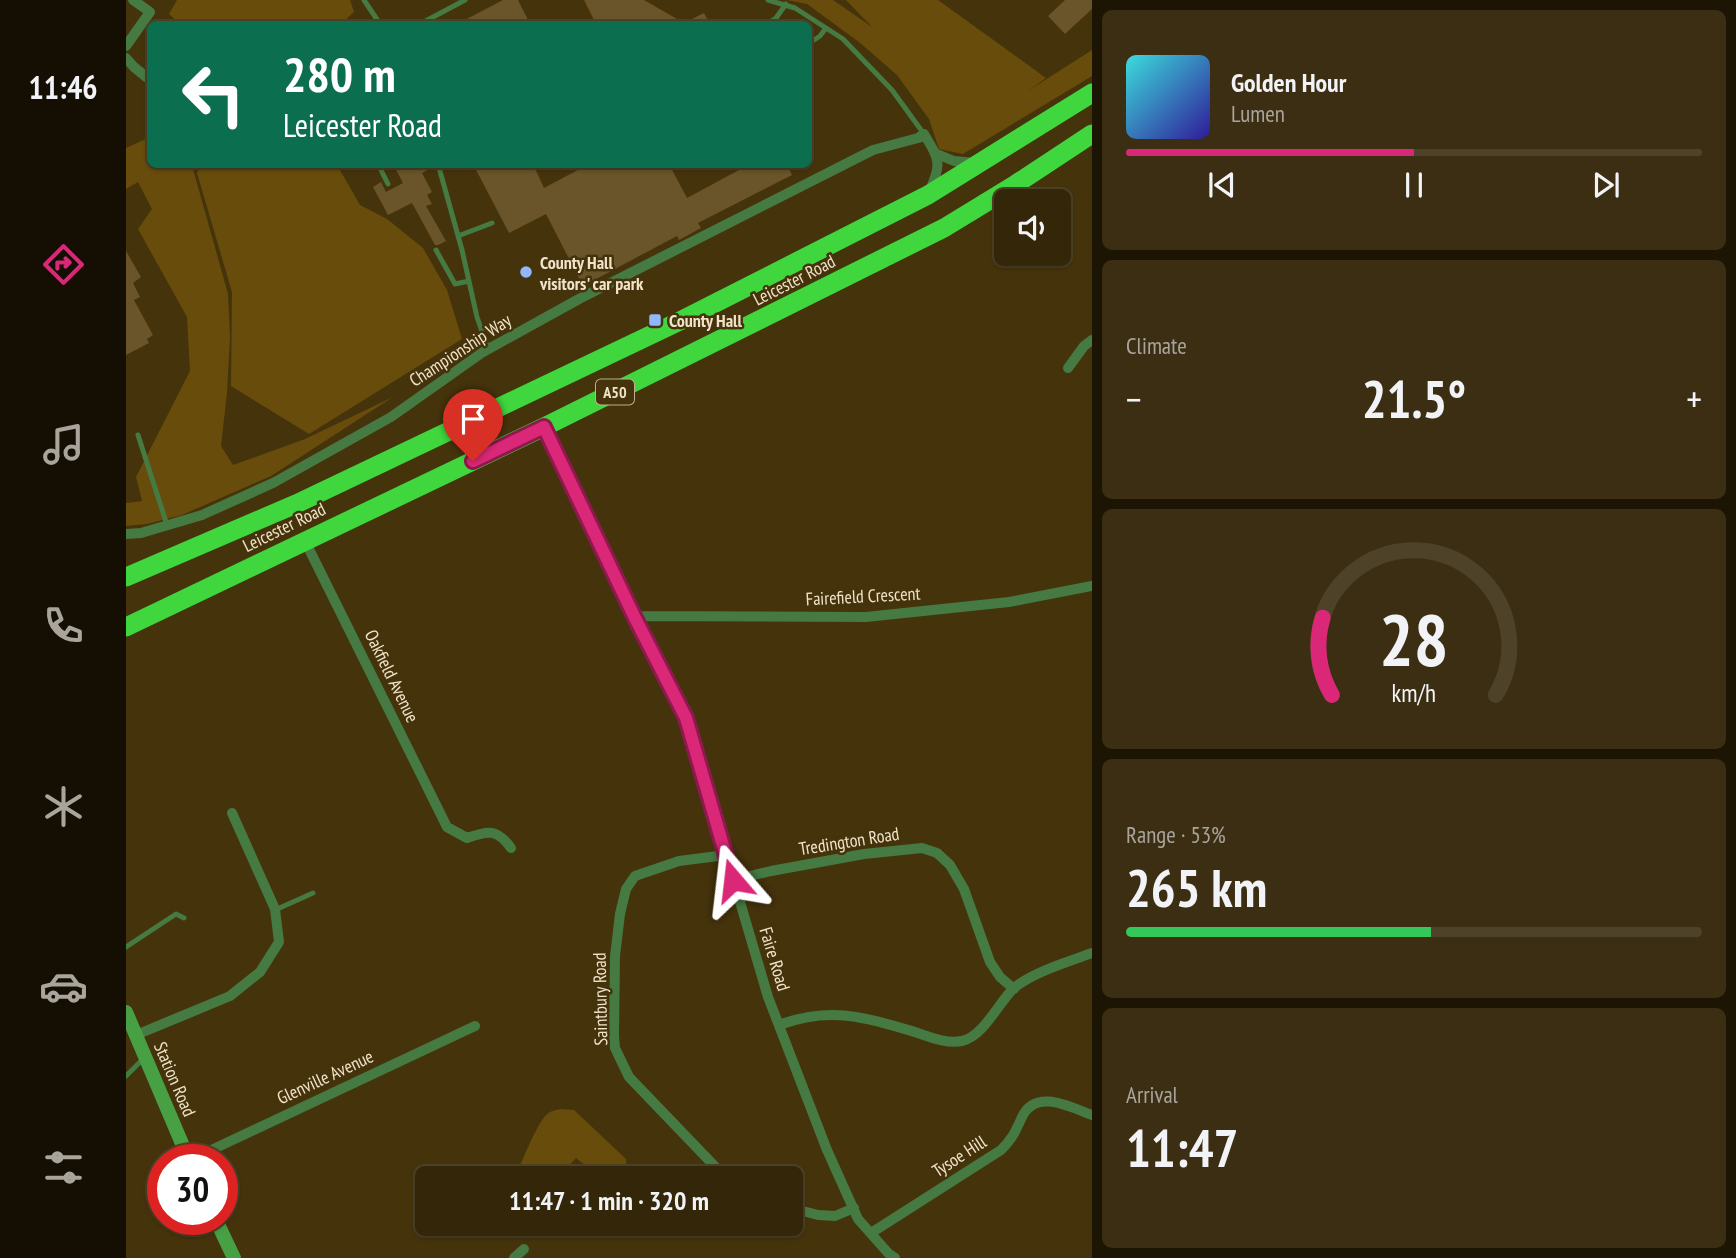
<!DOCTYPE html>
<html lang="en">
<head>
<meta charset="utf-8">
<style>
  :root { --surface:#342608; --page:#3c2e12; --text:#f1f3f6; --muted:#a9a59c; --line:#4e4329; --accent:#db2777 }
  body { margin:0; font-family:"PT Sans Narrow",sans-serif; background:var(--page); color:var(--text); height:100vh; display:flex; flex-direction:column; font-size:26px; white-space:nowrap }
  * { box-sizing:border-box; margin:0 }
  p { font-size:23px; color:var(--muted) }
  .icon { flex:none; width:38px; height:38px; fill:none; stroke:currentColor; stroke-width:2; stroke-linecap:round; stroke-linejoin:round }
  .map { position:relative; flex:1; overflow:hidden }
  .side { display:flex; flex-direction:column; gap:10px; padding:10px; background:#1d1504; width:644px }
  .side>* { flex:none }
  .banner { position:absolute; left:21px; top:21px; width:665px; height:147px; border-radius:10px; box-shadow:0 2px 5px #0004,0 0 0 2px var(--line); background:#0b6e4f; color:#fff; overflow:hidden }
  .buttons { position:absolute; left:868px; top:189px; display:grid; gap:14px }
  .buttons a { display:grid; place-items:center; width:77px; height:77px; border-radius:10px; background:var(--surface); box-shadow:0 2px 5px #0004,0 0 0 2px var(--line); font-size:35px }
  .speed { position:absolute; left:21px; top:1144px; display:flex; gap:14px; font-size:35px; font-weight:700; text-align:center }
  .speed>* { display:grid; place-content:center; width:91px; height:91px; border-radius:50%; background:var(--surface); box-shadow:0 2px 5px #0004,0 0 0 2px var(--line); line-height:1 }
  .speed .limit { border:10px solid #d22; background:#fff; color:#111 }
  .pin { position:absolute; display:grid; place-items:center; width:60px; height:60px; color:#fff; margin:-72px -30px; border-radius:50% 50% 50% 0; rotate:-45deg; box-shadow:0 0 7px #0007 }
  .pin .icon { rotate:45deg }
  .me { position:absolute; width:77px; margin:-38px; rotate:343deg; stroke-linejoin:round; filter:drop-shadow(0 0 5px #0008) }
  .turn { display:flex; align-items:center; gap:24px; height:147px; padding:0 21px; font-size:32px }
  .turn .icon { width:91px; height:91px; stroke-width:2.5 }
  .turn b { display:block; font-size:49px; line-height:60px }
  .big { font-size:52px; font-weight:600; line-height:1.1 }
  .side .card { flex:1; display:flex; flex-direction:column; justify-content:center; gap:10px; min-width:0; padding:0 24px; border-radius:10px; background:var(--page) }
  .side .dial { align-items:center; gap:0 }
  .dial svg { height:182px; overflow:visible; fill:none; stroke:var(--line); stroke-width:7; stroke-linecap:round; text-anchor:middle }
  .dial text { fill:var(--text); stroke:none }
  .song { display:flex; align-items:center; gap:21px }
  .cover { width:84px; height:84px; border-radius:10px; background:linear-gradient(135deg,hsl(180 70% 55%),hsl(250 70% 35%)) }
  .played { height:7px; border-radius:4px; background:linear-gradient(90deg,var(--accent) 50%,var(--line) 50%) }
  .keys { display:flex; justify-content:space-around; direction:ltr }
  .heat { display:flex; justify-content:space-between; align-items:center; font-size:38px; direction:ltr }
  .charge { height:10px; border-radius:5px; background:linear-gradient(90deg,#34c759 53%,var(--line) 0) }
  .trip { position:absolute; left:289px; top:1166px; width:388px; height:70px; border-radius:10px; background:var(--surface); box-shadow:0 2px 5px #0004,0 0 0 2px var(--line); font-weight:600; line-height:70px; text-align:center }
  main { display:flex; flex:1; min-height:0 }
  .tab-bar { display:flex; flex-direction:column; width:126px; justify-content:space-around; align-items:center; background:#150f03; color:var(--muted) }
  .tab-bar .icon { width:49px; height:49px }
  .tab-bar .selected { color:var(--accent) }
  .tab-bar b { font-size:32px; color:var(--text) }
  .map>svg:first-child { display:block }
  .green { fill:#684c0b }
  .building { fill:#6a5429 }
  .lines { fill:none; stroke-linecap:round; stroke-linejoin:round }
  .lane { stroke:#457a42; stroke-width:5 }
  .street { stroke:#457a42; stroke-width:10 }
  .secondary { stroke:#47a044; stroke-width:14 }
  .highway { stroke:#3fd63e; stroke-width:19 }
  .route-casing { stroke:#8e194d; stroke-width:18 }
  .route { stroke:#db2777; stroke-width:12 }
  .poi-dot { fill:#93b7fd; stroke:#45330b; stroke-width:2.5 }
  .labels { text-anchor:middle; dominant-baseline:central; stroke-width:5; stroke-linejoin:round; paint-order:stroke }
  .shield { fill:#45330b; stroke:#bdae91; stroke-width:2 }
  .shield-label { font-size:16px; font-weight:bold; fill:#f1e3ca }
  .poi-label { font-size:18px; font-weight:bold; fill:#f1e3ca; stroke:#45330b; text-anchor:start }
  .street-label { font-size:18px; fill:#f1e3ca; stroke:#45330b }
</style>
</head>
<body>
<main>
<nav class="tab-bar">
<b>11:46</b>
<svg class="icon selected" aria-label="directions" viewBox="0 0 24 24"><path d="M12 3l9 9-9 9-9-9zM9 14v-3h6M13 9l2 2-2 2"/></svg>
<svg class="icon" aria-label="music" viewBox="0 0 24 24"><path d="M9 18V5l10-2v13"/><circle cx="6" cy="18" r="3"/><circle cx="16" cy="16" r="3"/></svg>
<svg class="icon" aria-label="phone" viewBox="0 0 24 24"><path d="M5 4h4l2 5-3 2q2 4 5 5l2-3 5 2v4C11 20 4 13 5 4z"/></svg>
<svg class="icon" aria-label="climate" viewBox="0 0 24 24"><path d="M12 3v18M4 7l16 10M4 17L20 7"/></svg>
<svg class="icon" aria-label="car" viewBox="0 0 24 24"><path d="M5 17H2v-5l4-1 3-4h7l3 4 3 1v5h-3M9 17h6M6 11h13"/><circle cx="7" cy="17" r="2"/><circle cx="17" cy="17" r="2"/></svg>
<svg class="icon" aria-label="filters" viewBox="0 0 24 24"><path d="M4 7h16M4 17h16"/><circle cx="9" cy="7" r="2"/><circle cx="15" cy="17" r="2"/></svg>
</nav>
<div class="map">
<svg width="966" height="1258" viewBox="0 0 966 1258">
  <rect width="100%" height="100%" fill="#45330b"/>
  <path class="green" d="M51 0H224L228 12 215 24H54L43 14Z
    M661 0H707L746 27 720 0H812L920 78 902 91 966 50V76L837 154 813 149 803 119 771 75 733 42 681 4Z
    M24 137V164L68 165 67 169 102 294 104 337 101 393 95 446 107 465 179 439 267 397 145 476 56 515 21 524 0 526V503L16 501 10 477 64 371 61 317 12 229 26 209 12 182 0 189V148Z
    M74 165H211L234 205 261 219 297 248 321 290 336 339 183 434 105 386 106 292 71 173Z
    M435 1109 448 1110 500 1159 501 1178H449L460 1166 450 1158 432 1178H388C397 1161 408 1129 420 1115 424 1111 430 1110 435 1109Z"/>
  <path class="building" d="M377 0H392L404 24H331Z
    M458 0H518L558 23 578 13 584 24H470Z
    M939 0H966V9L939 34 922 16Z
    M267 164H307V167L296 173 306 192 301 195 306 204 300 206 320 241 312 245H309L286 203 262 215 247 187 255 182 260 192 277 183Z
    M347 164H407L418 188 463 164H543L561 198 624 164H661L666 175 572 223 575 228 553 240 551 236 457 286 420 214 383 233Z
    M0 251 15 277 7 283 14 297 8 300 27 335 21 339 23 343 0 355Z"/>
  <g class="lines">
    <path class="lane" d="M238 0 254 24
      M642 0 669 8 717 39 766 90 798 134
      M294 24 339 0
      M641 24 650 18 660 4
      M682 44 694 36 700 28
      M252 164 262 184
      M312 164 336 250 351 317 362 349
      M332 236 366 223
      M310 250 329 284 343 281
      M12 435 41 525
      M149 910 187 893
      M0 947 50 914 58 918
      M0 1076 18 1058"/>
    <path class="street" d="M0 46 24 12 7 0
      M0 58 8 67 24 80
      M811 154 828 161 849 163
      M942 368 958 346 966 340
      M418 427 508 616 560 718 642 997 701 1150 732 1219 763 1254 769 1258
      M0 534 15 533 76 515 147 483 265 417 357 352 453 299 747 150 792 138 798 134C815 162 815 163 803 193
      M179 541 321 827 341 838C363 830 371 829 385 848
      M508 616 740 617 883 602 966 586
      M600 855 553 861 509 876 500 889 494 914 489 956 488 1036 489 1048 503 1077 600 1178
      M607 880 645 871 738 854 796 848 811 853 824 865 838 889 864 962 874 977 888 989
      M653 1025C704 1006 739 1017 789 1032 804 1037 820 1044 836 1041 857 1037 873 1002 888 988 907 972 942 962 966 953
      M10 1035 104 996 134 972 153 942 149 909 106 813
      M64 1160 349 1026
      M665 1208 692 1215 709 1216 728 1208
      M745 1233 875 1150C887 1138 889 1132 896 1117 910 1088 944 1107 966 1115
      M388 1258 398 1249"/>
    <path class="secondary" d="M0 1012 63 1160
      M90 1220 108 1258"/>
    <path class="highway" d="M0 577 170 504 554 321 802 195 966 93
      M0 627 418 427 818 228 890 184 966 134"/>
  </g>
  <g class="lines">
    <defs>
      <path id="route" d="M347 461 418 427 508 616 560 718 607 880"/>
    </defs>
    <use href="#route" class="route-casing"/>
    <use href="#route" class="route"/>
  </g>
  <g class="poi-dot">
    <circle cx="400" cy="272" r="7"/>
    <rect x="522" y="313" width="14" height="14" rx="3.5"/>
  </g>
  <g class="labels">
    <rect class="shield" x="470" y="379.5" width="38" height="25" rx="5"/>
    <g class="shield-label">
      <text x="489" y="392">A50</text>
    </g>
    <g class="poi-label">
      <text x="414" y="262">County Hall<tspan x="414" dy="21">visitors' car park</tspan></text>
      <text x="543" y="320">County Hall</text>
    </g>
    <g class="street-label">
      <text transform="translate(668 280) rotate(-27)">Leicester Road</text>
      <text transform="translate(334 350) rotate(-33)">Championship Way</text>
      <text transform="translate(158 527) rotate(-26)">Leicester Road</text>
      <text transform="translate(737 596) rotate(-3)">Fairefield Crescent</text>
      <text transform="translate(266 676) rotate(64)">Oakfield Avenue</text>
      <text transform="translate(723 841) rotate(-9)">Tredington Road</text>
      <text transform="translate(649 959) rotate(73)">Faire Road</text>
      <text transform="translate(474 999) rotate(-91)">Saintbury Road</text>
      <text transform="translate(199 1077) rotate(-25)">Glenville Avenue</text>
      <text transform="translate(49 1079) rotate(67)">Station Road</text>
      <text transform="translate(833 1156) rotate(-33)">Tysoe Hill</text>
    </g>
  </g>
</svg>
<div class="buttons">
<a><svg class="icon" aria-label="sound" viewBox="0 0 24 24"><path d="M4 9h4l5-4v14l-5-4H4zM17 9q2 3 0 6"/></svg></a>
</div>
<div class="speed"><div class="limit">30</div></div>
<div class="pin" style="left:347px;top:461px;background:#d93025"><svg class="icon" aria-label="arrive" viewBox="0 0 24 24"><path d="M6 21V4h12l-3 4 3 4H6"/></svg></div>
<svg class="me" style="left:607px;top:880px" viewBox="-20 -20 40 40"><path d="M0-17L14 15 0 8-14 15z" fill="#db2777" stroke="#fff" stroke-width="4"/></svg>
<div class="trip">11:47 · 1 min · 320 m</div>
<div class="banner">
<div class="turn"><svg class="icon" aria-label="left" viewBox="0 0 24 24"><path d="M17 20v-9H6M10 6l-5 5 5 5"/></svg><div><b>280 m</b>Leicester Road</div></div>
</div>
</div>
<section class="side">
<div class="card">
<div class="song"><i class="cover"></i><div><b>Golden Hour</b><p>Lumen</p></div></div>
<div class="played"></div>
<div class="keys"><svg class="icon" aria-label="previous" viewBox="0 0 24 24"><path d="M18 5L8 12l10 7zM5 5v14"/></svg><svg class="icon" aria-label="pause" viewBox="0 0 24 24"><path d="M8 5v14M16 5v14"/></svg><svg class="icon" aria-label="next" viewBox="0 0 24 24"><path d="M6 5l10 7-10 7zM19 5v14"/></svg></div>
</div>
<div class="card"><p>Climate</p>
<div class="heat"><a>−</a><b class="big">21.5°</b><a>+</a></div>
</div>
<div class="card dial"><svg viewBox="0 0 100 80">
<path d="M14 69A42 42 0 1 1 86 69"/>
<path d="M14 69A42 42 0 0 1 10 35" stroke="#db2777"/>
<text x="50" y="56" font-size="32" font-weight="700">28</text>
<text x="50" y="72" font-size="11">km/h</text>
</svg></div>
<div class="card"><p>Range · 53%</p><b class="big">265 km</b><div class="charge"></div></div>
<div class="card"><p>Arrival</p><b class="big">11:47</b></div>
</section>
</main>
</body>
</html>
